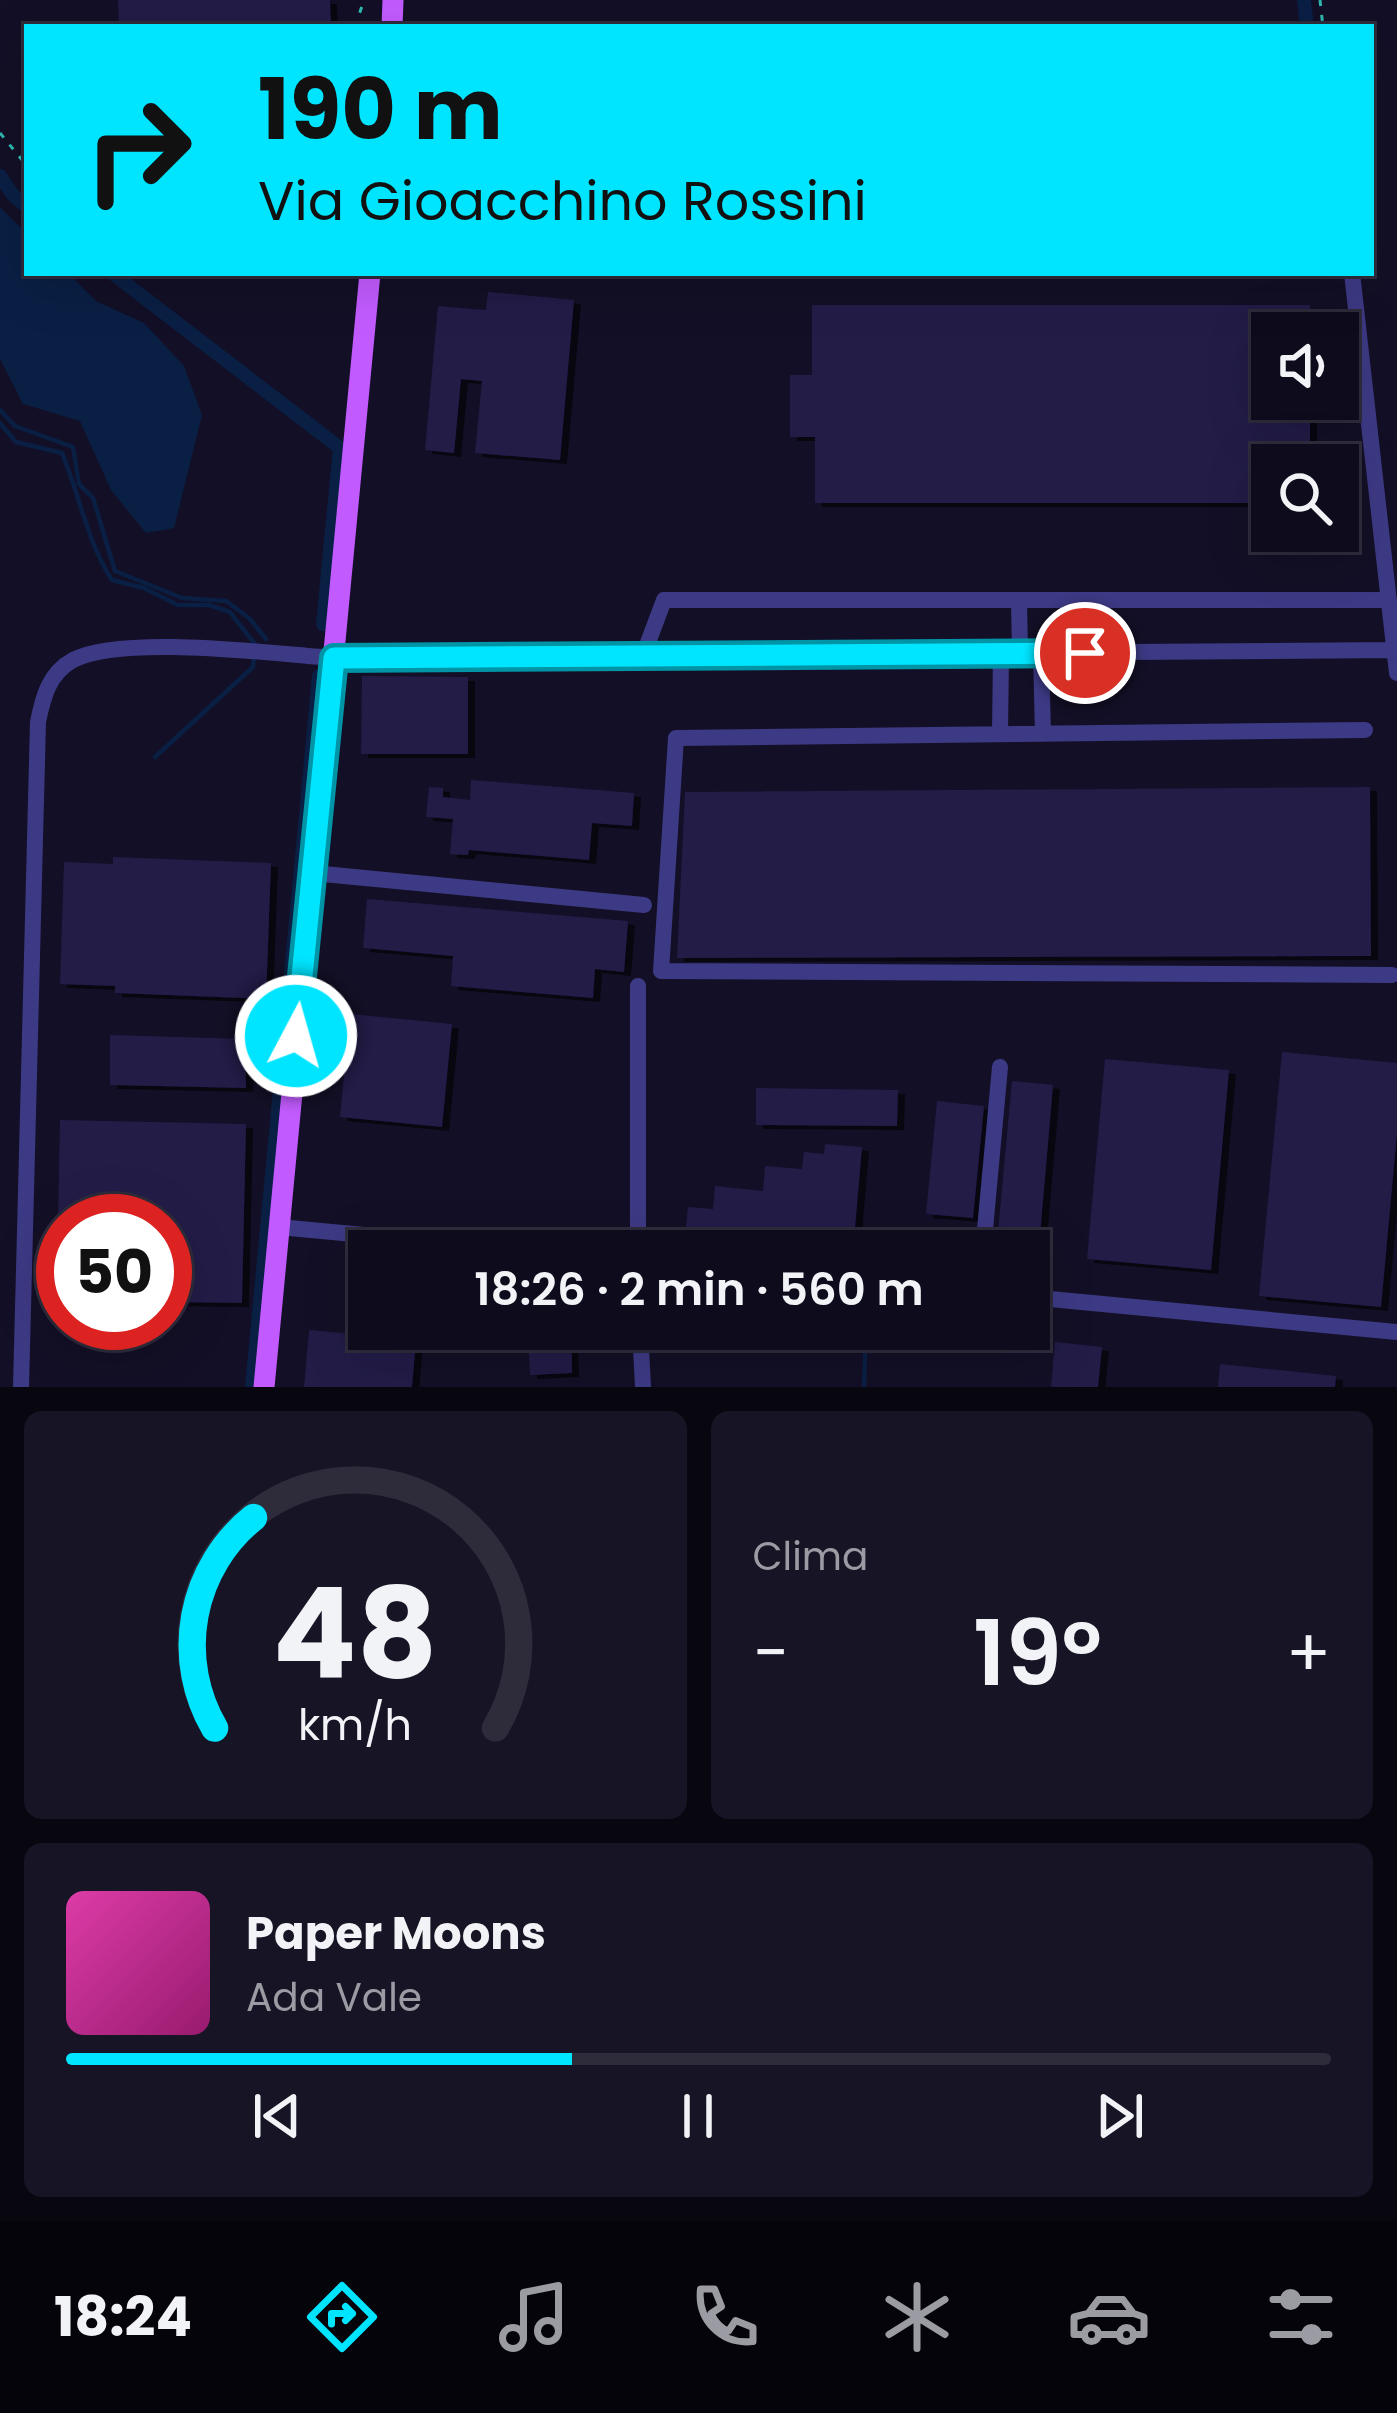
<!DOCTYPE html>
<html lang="it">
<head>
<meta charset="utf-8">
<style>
  :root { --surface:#0e0b1c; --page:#171425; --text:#f1f3f6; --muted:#9b9ba3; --line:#2e2b3b; --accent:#00e5ff }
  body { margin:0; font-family:Poppins,sans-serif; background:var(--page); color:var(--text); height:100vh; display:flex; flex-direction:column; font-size:45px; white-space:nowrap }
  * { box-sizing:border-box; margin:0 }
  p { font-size:39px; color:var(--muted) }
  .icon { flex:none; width:66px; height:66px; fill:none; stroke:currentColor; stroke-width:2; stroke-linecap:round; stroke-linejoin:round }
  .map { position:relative; height:1387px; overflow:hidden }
  .drawer { display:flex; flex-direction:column; gap:24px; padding:24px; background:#08060f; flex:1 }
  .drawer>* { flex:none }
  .banner { position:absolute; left:24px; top:24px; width:1350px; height:252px; border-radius:0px; box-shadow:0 12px 48px #0002,0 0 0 3px var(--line); background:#00e5ff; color:#111; overflow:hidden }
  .buttons { position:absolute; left:1251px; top:312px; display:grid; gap:24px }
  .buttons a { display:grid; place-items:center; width:108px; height:108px; border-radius:0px; background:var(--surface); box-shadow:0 12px 48px #0002,0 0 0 3px var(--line); font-size:60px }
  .speed { position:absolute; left:36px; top:1194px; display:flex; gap:24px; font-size:60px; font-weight:700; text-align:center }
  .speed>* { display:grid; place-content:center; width:156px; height:156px; border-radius:50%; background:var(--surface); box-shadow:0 12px 48px #0002,0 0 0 3px var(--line); line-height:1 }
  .speed .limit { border:18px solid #d22; background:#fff; color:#111 }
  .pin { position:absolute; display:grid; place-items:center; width:102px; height:102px; color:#fff; margin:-51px; border:6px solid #fff; border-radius:50%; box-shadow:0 3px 12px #0007 }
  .me { position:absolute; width:132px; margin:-66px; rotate:6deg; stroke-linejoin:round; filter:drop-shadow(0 0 9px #0008) }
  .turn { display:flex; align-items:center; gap:42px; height:252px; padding:0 36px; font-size:54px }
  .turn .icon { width:156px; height:156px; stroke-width:2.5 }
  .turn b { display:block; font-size:84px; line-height:102px }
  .big { font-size:90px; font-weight:600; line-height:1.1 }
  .drawer .tile { flex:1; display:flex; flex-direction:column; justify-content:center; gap:18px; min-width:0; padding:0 42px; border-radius:18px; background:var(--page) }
  .drawer .dial { align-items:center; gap:0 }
  .dial svg { height:312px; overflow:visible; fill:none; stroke:var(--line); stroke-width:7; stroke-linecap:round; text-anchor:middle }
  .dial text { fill:var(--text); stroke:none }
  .song { display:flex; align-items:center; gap:36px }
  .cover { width:144px; height:144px; border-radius:18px; background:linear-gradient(135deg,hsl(320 70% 55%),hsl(320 70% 35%)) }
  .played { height:12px; border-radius:6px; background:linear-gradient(90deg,var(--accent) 40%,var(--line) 40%) }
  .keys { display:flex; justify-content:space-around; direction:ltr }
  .heat { display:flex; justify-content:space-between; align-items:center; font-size:66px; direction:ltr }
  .drawer .tiles { flex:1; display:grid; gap:24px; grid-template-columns:1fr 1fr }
  .tile:last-child { grid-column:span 2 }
  .trip { position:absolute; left:348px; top:1230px; width:702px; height:120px; border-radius:0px; background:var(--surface); box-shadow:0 12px 48px #0002,0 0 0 3px var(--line); font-weight:600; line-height:120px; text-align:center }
  .tabs { display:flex; height:192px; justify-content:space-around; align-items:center; background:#06040b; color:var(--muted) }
  .tabs .icon { width:84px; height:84px }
  .tabs .selected { color:var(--accent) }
  .tabs b { font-size:54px; color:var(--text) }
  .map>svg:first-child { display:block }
  .water { fill:#0a1f44 }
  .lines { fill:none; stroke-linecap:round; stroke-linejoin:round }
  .stream { stroke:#0a1f44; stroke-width:4.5 }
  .canal { stroke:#0a1f44; stroke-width:14 }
  .building { fill:#241b47; filter:url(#shadow) }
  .path { stroke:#2fb8b0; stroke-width:3; stroke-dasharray:6 9; stroke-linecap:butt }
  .minor { stroke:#3d3a85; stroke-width:16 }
  .major { stroke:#c25bff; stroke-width:21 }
  .route-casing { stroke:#0095a6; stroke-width:30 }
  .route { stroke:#00e5ff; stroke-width:21 }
</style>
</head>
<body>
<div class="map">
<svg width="1397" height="1387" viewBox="0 0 1397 1387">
  <defs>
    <filter id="shadow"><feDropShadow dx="7" dy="4" stdDeviation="0" flood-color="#0009"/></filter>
  </defs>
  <rect width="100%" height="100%" fill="#130f26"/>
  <path class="water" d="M0 207 27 234V273H68L96 301 144 323 184 366 202 415 174 528 146 533 111 490 80 421 23 404 0 359Z"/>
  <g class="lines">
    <path class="stream" d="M0 410 15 426 73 447 79 484 93 498 115 571 182 598 226 601 249 618 266 639
      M0 423 16 442 62 453C79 493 87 542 112 580L144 588 178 605H209L230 612 255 644
      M155 757 253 667 254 655
      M864 1387 866 1329"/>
    <path class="canal" d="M1304 0 1307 27
      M0 176 13 195 27 207
      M112 273 340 448 323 624
      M252 1387 319 676"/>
  </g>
  <path class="building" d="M118 0H330L331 27H119Z
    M488 292 574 300 560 460 475 453 482 381 461 379 454 453 425 450 438 306 486 310Z
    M812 305H1310V333H1272V399H1310V465H1272V503H815V437H790V375H812Z
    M362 676 468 677V754H361Z
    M471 780 634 793 632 826 592 823 589 860 469 850 468 855 450 854 453 819 426 817 429 787 443 788V797L470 800Z
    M1370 787 1371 956 677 958 685 792Z
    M113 857 271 863 266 999 115 993V986L60 984 64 862 113 864Z
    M367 899 628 921 624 972 595 969 593 998 451 986 453 956 363 948Z
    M350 1014 452 1024 442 1127 340 1117Z
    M110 1035 245 1039 246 1088 110 1085Z
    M1282 1052 1397 1063V1133L1381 1307 1259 1296Z
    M1105 1059 1229 1070 1211 1270 1087 1259Z
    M1012 1081 1053 1085 1040 1235 998 1232Z
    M756 1088 898 1090 897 1126 756 1125Z
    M937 1101 984 1106 973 1218 926 1214Z
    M60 1120 246 1124 242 1303 165 1302V1221H58Z
    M825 1144 862 1147 853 1251H730L684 1247 688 1207 713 1209 715 1186 763 1191 765 1166 802 1169 804 1152 824 1154Z
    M528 1329H571L572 1373 530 1375Z
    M309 1330 416 1340 412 1387H304Z
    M1055 1342 1102 1347 1098 1387H1051Z
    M1220 1364 1336 1376 1335 1387H1218Z"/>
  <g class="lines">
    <path class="path" d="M1320 0 1323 27
      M355 27 364 0
      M0 133 27 166"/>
    <path class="minor" d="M1352 273 1397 673
      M1019 600 1020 653
      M1041 653 1043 734
      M643 656 664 600H1389
      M1365 730 676 738 661 971 1392 975
      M1000 734 1001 653
      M313 873 644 905
      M279 1227 534 1251
      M638 1251V986
      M983 1251 1000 1067
      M1029 1297 1397 1332
      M640 1329 643 1387
      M21 1387 38 722C43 697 49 673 73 660 123 634 274 654 334 658L1394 650"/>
    <path class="major" d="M392 27 393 0
      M264 1387 370 273"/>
  </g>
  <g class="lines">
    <defs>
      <path id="route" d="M296 1036 334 658 1085 653"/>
    </defs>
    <use href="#route" class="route-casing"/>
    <use href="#route" class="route"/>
  </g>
</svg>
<div class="buttons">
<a><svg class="icon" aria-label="sound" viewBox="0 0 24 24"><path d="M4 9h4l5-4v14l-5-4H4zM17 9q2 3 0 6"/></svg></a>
<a><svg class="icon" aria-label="search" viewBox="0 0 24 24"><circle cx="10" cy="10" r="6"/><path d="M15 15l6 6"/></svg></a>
</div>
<div class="speed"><div class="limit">50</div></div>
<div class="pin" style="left:1085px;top:653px;background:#d93025"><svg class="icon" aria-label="arrive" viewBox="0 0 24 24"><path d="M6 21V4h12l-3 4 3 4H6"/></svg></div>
<svg class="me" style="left:296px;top:1036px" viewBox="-20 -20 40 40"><circle r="17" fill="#00e5ff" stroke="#fff" stroke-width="3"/><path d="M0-11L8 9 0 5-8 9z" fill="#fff"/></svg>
<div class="trip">18:26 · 2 min · 560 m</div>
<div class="banner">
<div class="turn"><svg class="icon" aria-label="right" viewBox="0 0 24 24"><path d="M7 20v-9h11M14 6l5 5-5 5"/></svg><div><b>190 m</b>Via Gioacchino Rossini</div></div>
</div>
</div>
<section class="drawer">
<div class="tiles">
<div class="tile dial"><svg viewBox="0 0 100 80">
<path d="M14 69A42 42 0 1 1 86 69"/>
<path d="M14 69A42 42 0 0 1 24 15" stroke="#00e5ff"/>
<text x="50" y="56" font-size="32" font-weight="700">48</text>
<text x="50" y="72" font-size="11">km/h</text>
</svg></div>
<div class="tile"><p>Clima</p>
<div class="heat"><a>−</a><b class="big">19°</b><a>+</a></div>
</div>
<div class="tile">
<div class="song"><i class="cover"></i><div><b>Paper Moons</b><p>Ada Vale</p></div></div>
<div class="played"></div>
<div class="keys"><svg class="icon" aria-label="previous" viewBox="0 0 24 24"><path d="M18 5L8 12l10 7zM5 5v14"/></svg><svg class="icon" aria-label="pause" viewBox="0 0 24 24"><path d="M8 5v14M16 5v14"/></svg><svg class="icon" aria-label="next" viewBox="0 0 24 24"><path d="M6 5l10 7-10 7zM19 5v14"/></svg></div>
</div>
</div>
</section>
<nav class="tabs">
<b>18:24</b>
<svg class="icon selected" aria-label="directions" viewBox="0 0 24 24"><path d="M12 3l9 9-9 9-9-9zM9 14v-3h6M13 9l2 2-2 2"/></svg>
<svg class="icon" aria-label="music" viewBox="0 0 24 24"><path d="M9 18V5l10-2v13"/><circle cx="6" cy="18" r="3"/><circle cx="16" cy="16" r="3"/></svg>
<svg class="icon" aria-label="phone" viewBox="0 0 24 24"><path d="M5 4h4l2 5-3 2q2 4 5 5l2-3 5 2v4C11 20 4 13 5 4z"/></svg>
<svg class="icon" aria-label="climate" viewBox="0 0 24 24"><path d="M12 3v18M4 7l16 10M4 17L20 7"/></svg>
<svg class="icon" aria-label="car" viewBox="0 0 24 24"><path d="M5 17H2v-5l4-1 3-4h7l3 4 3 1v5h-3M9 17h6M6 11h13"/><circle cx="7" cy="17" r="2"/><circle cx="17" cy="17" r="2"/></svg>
<svg class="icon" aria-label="filters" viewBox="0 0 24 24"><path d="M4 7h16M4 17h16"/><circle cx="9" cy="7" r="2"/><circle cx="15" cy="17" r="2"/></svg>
</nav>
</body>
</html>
